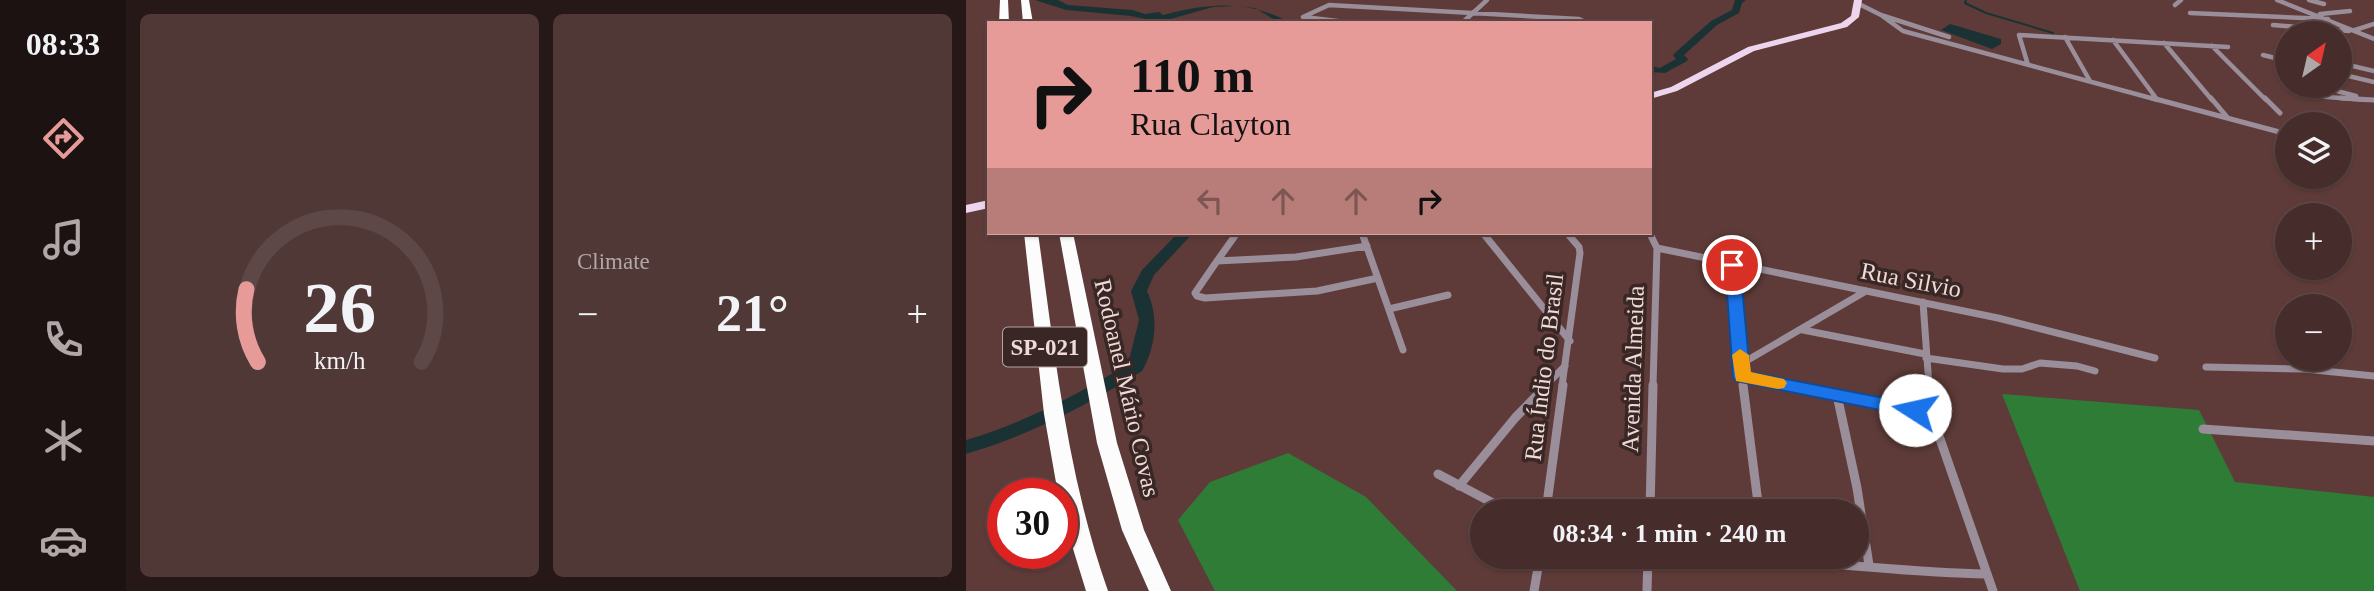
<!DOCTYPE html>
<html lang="en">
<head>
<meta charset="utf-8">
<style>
  :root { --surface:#462c2a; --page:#503836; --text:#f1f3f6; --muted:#b0a7a8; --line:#5e4847; --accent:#e69b98 }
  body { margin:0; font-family:Georgia,serif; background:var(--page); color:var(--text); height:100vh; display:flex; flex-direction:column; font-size:26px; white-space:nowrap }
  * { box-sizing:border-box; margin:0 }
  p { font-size:23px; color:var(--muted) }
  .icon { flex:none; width:38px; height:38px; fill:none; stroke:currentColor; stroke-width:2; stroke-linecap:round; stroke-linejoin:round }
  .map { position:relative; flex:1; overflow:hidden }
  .side { display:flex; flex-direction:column; gap:14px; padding:14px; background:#261817; width:840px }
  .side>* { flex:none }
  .top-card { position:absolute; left:21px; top:21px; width:665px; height:214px; border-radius:0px; box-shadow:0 2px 5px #0004,0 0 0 2px var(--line); background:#e69b98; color:#111; overflow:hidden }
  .needle { width:46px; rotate:34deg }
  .fabs { position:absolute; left:1309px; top:21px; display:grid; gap:14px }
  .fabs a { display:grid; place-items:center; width:77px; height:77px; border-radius:50%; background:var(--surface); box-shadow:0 2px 5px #0004,0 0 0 2px var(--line); font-size:35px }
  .speed { position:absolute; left:21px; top:478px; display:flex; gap:14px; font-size:35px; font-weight:700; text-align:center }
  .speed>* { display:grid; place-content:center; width:91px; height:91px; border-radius:50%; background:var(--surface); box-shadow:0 2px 5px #0004,0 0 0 2px var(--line); line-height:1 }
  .speed .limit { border:10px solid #d22; background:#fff; color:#111 }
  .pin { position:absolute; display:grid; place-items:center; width:60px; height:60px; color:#fff; margin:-30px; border:4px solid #fff; border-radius:50%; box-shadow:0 2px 7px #0007 }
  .me { position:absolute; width:77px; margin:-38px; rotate:280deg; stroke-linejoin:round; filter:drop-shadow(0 0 5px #0008) }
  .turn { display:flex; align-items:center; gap:24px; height:147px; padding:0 28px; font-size:32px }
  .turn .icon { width:91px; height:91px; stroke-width:2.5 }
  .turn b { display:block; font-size:49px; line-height:60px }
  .lanes { display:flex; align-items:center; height:66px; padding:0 28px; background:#0003; justify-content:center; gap:35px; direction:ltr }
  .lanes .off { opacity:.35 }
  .big { font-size:52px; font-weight:800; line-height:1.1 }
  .side .card { flex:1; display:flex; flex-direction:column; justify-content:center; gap:10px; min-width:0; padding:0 24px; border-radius:10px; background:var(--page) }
  .side .dial { align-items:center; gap:0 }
  .dial svg { height:182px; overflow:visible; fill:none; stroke:var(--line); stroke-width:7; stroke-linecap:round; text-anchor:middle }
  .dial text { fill:var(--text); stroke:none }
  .heat { display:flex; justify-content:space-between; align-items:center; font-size:38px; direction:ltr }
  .side .tiles { flex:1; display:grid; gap:14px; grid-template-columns:repeat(2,1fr) }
  .trip { position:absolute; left:504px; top:499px; width:399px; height:70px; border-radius:35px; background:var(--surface); box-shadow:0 2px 5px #0004,0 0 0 2px var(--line); font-weight:800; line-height:70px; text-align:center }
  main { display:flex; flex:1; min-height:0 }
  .tabs { display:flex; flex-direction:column; width:126px; justify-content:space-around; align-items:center; background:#1c1211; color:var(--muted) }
  .tabs .icon { width:49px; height:49px }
  .tabs .on { color:var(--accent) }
  .tabs b { font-size:32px; color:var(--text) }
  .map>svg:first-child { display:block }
  .green { fill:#2f7c36 }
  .water { fill:#1b3234 }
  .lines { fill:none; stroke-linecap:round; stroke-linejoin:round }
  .stream { stroke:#1b3234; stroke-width:2 }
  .river { fill:#1b3234; fill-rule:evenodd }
  .street-far3 { stroke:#9a8e9a; stroke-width:4.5 }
  .street-far2 { stroke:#9a8e9a; stroke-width:5 }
  .street-far1 { stroke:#9a8e9a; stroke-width:7 }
  .street { stroke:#9a8e9a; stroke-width:9 }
  .primary { fill:#edd5ee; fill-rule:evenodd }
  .highway { fill:#fcfcfc; fill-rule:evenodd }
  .route { fill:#1a73e8; stroke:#114b97; stroke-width:2 }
  .slow { fill:#f59e0b }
  .labels { text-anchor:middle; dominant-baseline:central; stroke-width:7; stroke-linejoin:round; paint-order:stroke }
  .shield { fill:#382725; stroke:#b9a4a2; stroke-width:2 }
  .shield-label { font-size:23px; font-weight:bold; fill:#f0dad7 }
  .street-label { font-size:24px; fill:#f0dad7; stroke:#382725 }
</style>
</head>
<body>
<main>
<nav class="tabs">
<b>08:33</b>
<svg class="icon on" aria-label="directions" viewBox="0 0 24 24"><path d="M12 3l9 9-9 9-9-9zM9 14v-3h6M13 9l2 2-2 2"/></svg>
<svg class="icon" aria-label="music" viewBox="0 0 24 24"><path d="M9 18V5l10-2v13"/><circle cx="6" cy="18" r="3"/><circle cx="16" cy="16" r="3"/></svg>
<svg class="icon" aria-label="phone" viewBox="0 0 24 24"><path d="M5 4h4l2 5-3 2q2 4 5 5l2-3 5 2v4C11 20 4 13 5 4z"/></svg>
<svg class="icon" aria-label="climate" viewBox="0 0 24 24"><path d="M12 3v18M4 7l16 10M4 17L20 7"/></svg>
<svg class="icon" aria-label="car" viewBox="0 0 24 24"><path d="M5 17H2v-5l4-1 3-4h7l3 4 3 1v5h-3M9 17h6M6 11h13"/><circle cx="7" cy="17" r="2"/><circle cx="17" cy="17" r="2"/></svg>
</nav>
<section class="side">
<div class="tiles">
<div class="card dial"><svg viewBox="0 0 100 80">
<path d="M14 69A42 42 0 1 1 86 69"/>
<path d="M14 69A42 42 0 0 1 9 37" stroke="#e69b98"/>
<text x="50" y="56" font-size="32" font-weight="700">26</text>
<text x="50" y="72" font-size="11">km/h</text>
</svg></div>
<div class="card"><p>Climate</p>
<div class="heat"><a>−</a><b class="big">21°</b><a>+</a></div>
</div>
</div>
</section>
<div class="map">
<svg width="1408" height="591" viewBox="0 0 1408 591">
  <rect width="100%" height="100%" fill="#5e3b38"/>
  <path class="green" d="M1036 394 1233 410 1269 482 1408 497V591H1114Z
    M322 453 400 497 491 591H249L212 520 244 482Z"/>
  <path class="water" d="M984 24 1035 39V44L1026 49 975 30Z"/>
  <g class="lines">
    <path class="stream" d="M1000 0 999 3 1020 13 1087 33"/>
    <path class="river" d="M69 0H92L102 5 166 10 179 14 193 12 197 15C245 2 283 0 325 23H314L289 8 270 6 247 7 194 22 165 16 100 10Z
      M769 0H780L776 3 773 13 751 25 718 55 722 59 721 61 699 73 684 72V66L694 68 710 59 707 55 711 51 745 21 766 10Z
      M212 233H227L188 275 181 291C193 317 190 346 176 371 120 406 64 435 0 454V440C58 423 111 395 162 364L173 320 165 291 176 270Z"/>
    <path class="street-far3" d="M1311 0 1408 39
      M1343 0 1358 4
      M891 3 915 15 983 37
      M1209 5 1215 0
      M1224 13 1362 19
      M1354 14 1384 11
      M915 15 937 31 1192 100
      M337 17 363 5 613 19 621 23
      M338 17 388 23
      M496 23 521 0
      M1307 25 1383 31
      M1389 30 1408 24
      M1099 37 1124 81
      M1147 40 1190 98
      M1198 43 1246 100
      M1246 46 1300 100
      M1297 55 1321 61
      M1374 63 1408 71
      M1062 65 1053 35 1262 47
      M1374 74 1408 82
      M1317 77 1321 78
      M1352 86 1390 96
      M1335 95 1401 100"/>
    <path class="street-far2" d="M1186 98 1321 134
      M1245 98 1261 117
      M1299 98 1314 113
      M1375 98 1408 100"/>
    <path class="street-far1" d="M271 233 251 261 330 257 401 246
      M396 233 437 350
      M517 233 604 341
      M679 233 684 234 691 248 687 386
      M691 248 1032 318 1189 358
      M251 261 229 293 231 296 239 298 351 291 412 278
      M766 265 777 386
      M957 302 963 386
      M423 309 482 295
      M837 330 959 354
      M960 358 1037 369H1056L1074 363 1111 366 1129 371
      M775 364 900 291
      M1240 367 1338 369 1408 376
      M776 377 825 386
      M579 386 599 366
      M596 386 614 253 613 247 601 233"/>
    <path class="street" d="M777 385 792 503
      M816 385 965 413
      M963 385 965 413 1027 591
      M871 395 891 488 903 565
      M1237 429 1408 441
      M472 474 542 511
      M493 486 549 418 581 385
      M580 511 597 385
      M684 511 687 385
      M774 560C856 560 938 573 1020 574
      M568 591 574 556
      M681 591 682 556"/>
    <path class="primary" d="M888 0H896L893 17 881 27 788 51 711 91 684 99V93L705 87 782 47 875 23 885 16Z
      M23 200V208L0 213V205Z"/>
    <path class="highway" d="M34 0H42L43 23H33Z
      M55 0H63L67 23H57Z
      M58 233H72C89 355 101 475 142 591H120L96 513V494H92L78 414Z
      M93 233H107L151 443 178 530 205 591H183L156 530 131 443Z"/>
  </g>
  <path class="route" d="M766 261 774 265 784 372 949 404 956 406 958 410 956 415 949 417 770 381 767 377 759 265Z"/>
  <path class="slow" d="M774 349 783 355 785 372 818 379 821 383 818 388 812 389 770 381 766 355Z"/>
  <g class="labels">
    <rect class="shield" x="37" y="327.5" width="84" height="39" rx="5"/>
    <g class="shield-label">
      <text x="79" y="347">SP-021</text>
    </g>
    <g class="street-label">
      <text transform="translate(945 280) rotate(11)">Rua Silvio</text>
      <text transform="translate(578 367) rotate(-83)">Rua Índio do Brasil</text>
      <text transform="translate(667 369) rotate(-88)">Avenida Almeida</text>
      <text transform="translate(161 388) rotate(77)">Rodoanel Mário Covas</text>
    </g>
  </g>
</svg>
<div class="fabs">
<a><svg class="needle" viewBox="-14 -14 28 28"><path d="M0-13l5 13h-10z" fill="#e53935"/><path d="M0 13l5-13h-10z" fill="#b0a7a8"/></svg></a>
<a><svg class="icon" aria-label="layers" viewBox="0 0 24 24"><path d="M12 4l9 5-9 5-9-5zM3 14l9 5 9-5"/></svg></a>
<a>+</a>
<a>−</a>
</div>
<div class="speed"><div class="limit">30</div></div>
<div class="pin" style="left:766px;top:265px;background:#d93025"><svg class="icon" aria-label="arrive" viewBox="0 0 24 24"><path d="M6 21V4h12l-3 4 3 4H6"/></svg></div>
<svg class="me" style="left:949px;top:410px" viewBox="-20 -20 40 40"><circle r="19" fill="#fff"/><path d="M0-13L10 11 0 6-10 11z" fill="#1a73e8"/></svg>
<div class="trip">08:34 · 1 min · 240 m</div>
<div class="top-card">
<div class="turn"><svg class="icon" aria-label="right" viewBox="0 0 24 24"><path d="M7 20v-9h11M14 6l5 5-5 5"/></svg><div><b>110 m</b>Rua Clayton</div></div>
<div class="lanes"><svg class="icon off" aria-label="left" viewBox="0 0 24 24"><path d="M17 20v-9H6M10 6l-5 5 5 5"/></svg><svg class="icon off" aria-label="ahead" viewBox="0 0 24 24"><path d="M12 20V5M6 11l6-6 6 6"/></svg><svg class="icon off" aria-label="ahead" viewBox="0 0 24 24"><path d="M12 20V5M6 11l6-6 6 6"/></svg><svg class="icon" aria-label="right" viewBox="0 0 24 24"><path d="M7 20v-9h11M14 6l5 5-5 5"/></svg></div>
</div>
</div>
</main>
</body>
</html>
